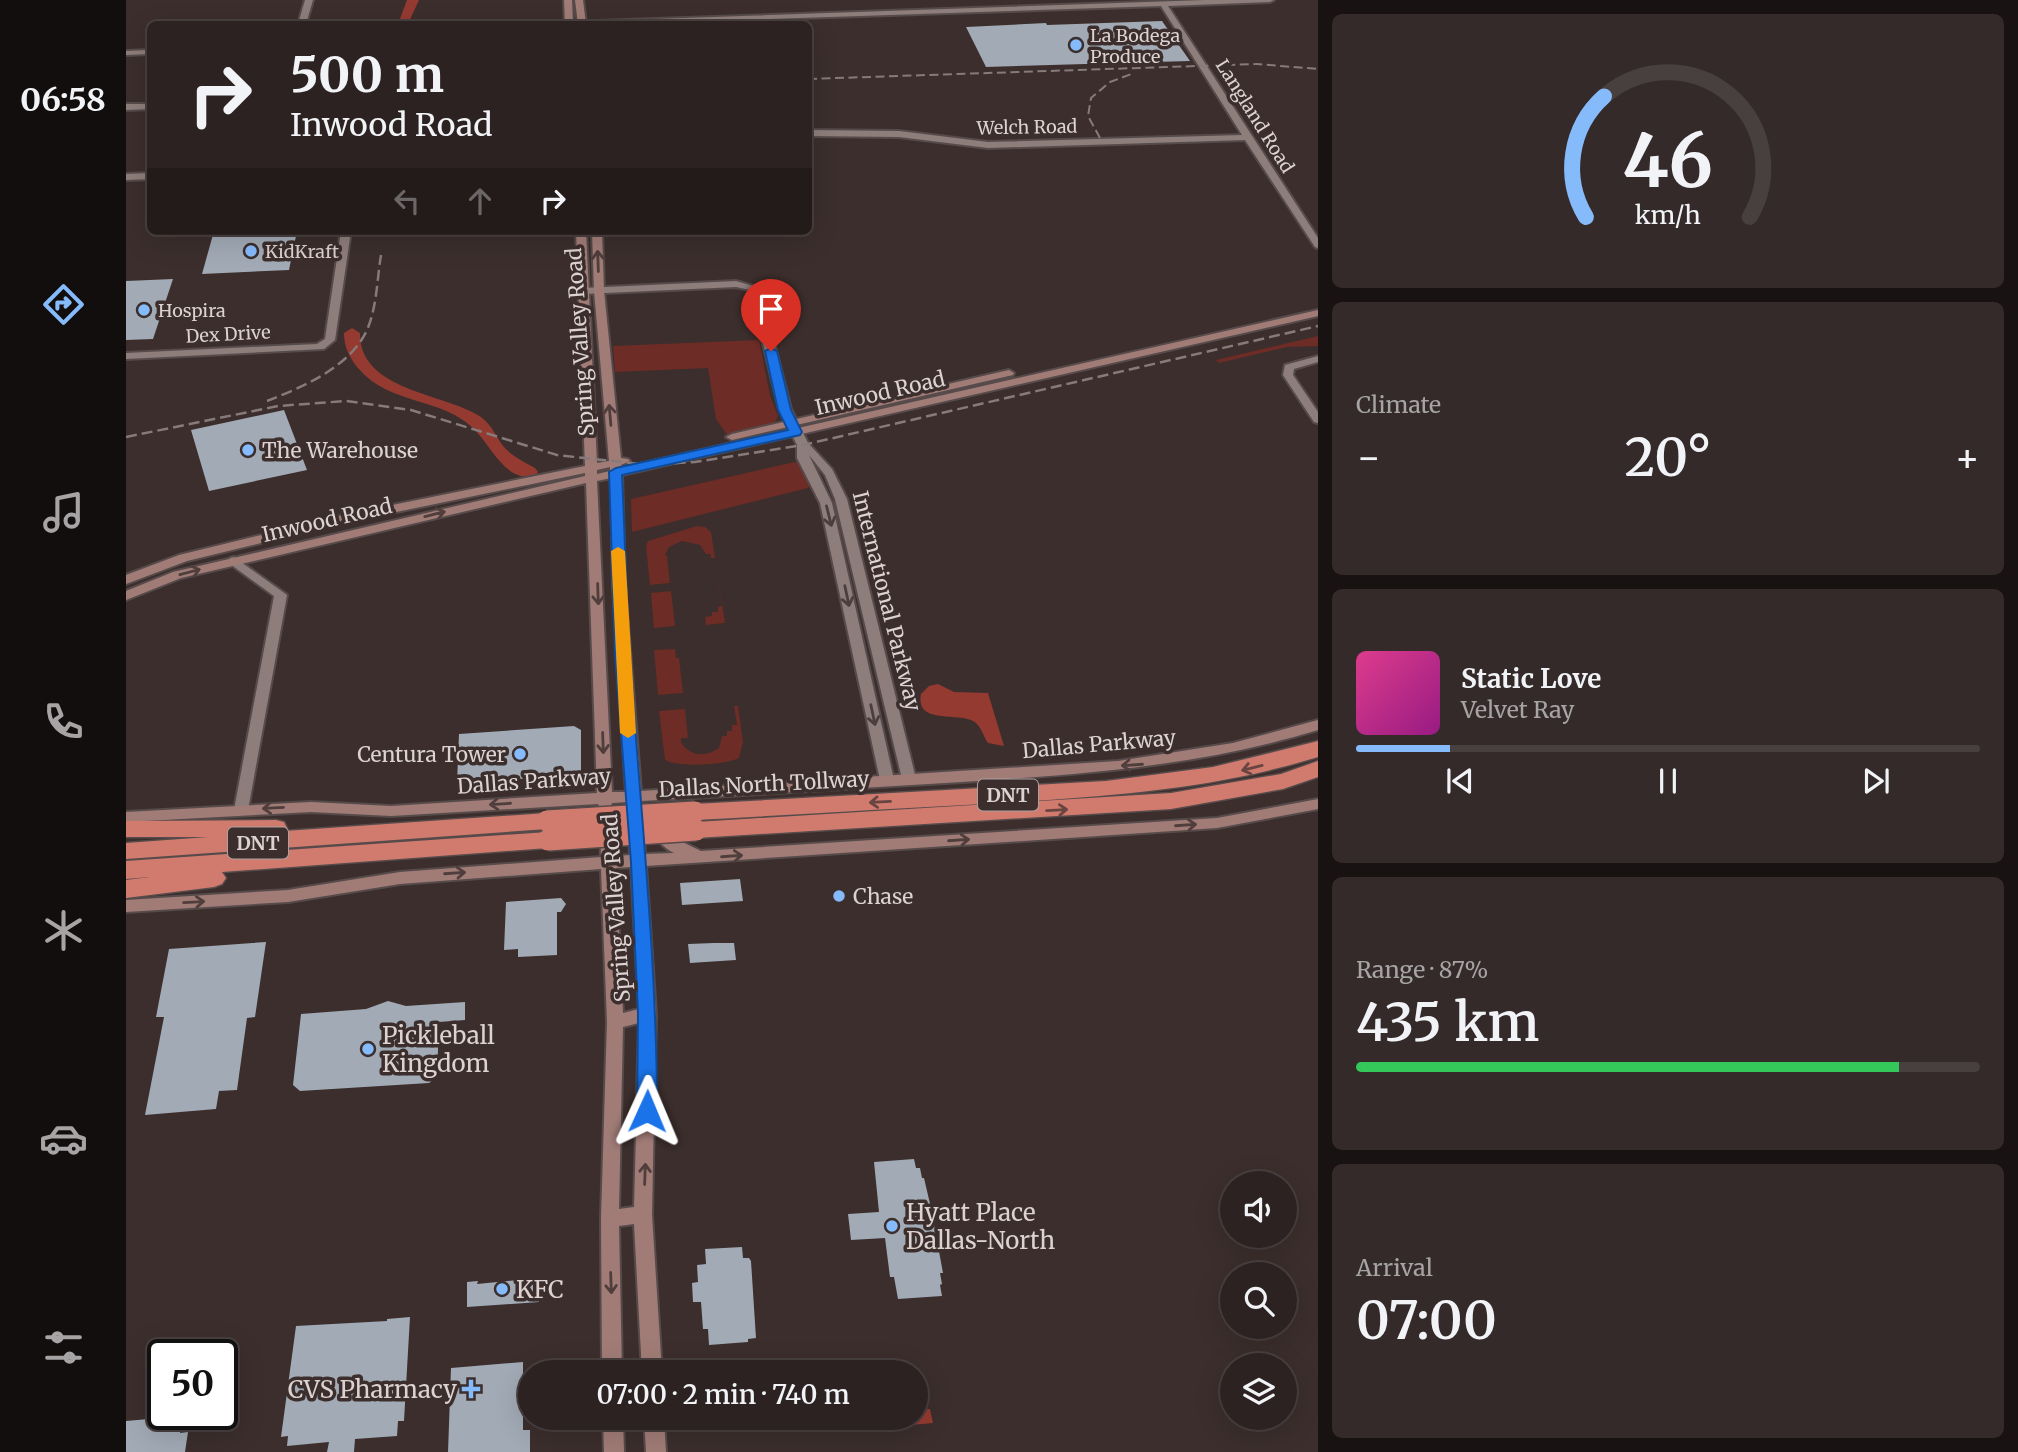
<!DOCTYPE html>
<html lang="en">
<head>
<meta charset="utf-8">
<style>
  :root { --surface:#2c2221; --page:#342a2a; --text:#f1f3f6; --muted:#a6a4a5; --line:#483f3f; --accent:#86bbfb }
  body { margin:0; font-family:Merriweather,serif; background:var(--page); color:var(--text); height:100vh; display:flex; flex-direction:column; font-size:26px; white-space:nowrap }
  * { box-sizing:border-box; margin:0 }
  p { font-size:23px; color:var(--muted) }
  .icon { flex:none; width:38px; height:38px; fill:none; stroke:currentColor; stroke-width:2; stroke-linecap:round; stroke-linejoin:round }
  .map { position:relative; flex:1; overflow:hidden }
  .sheet { display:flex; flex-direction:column; gap:14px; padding:14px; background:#181312; width:700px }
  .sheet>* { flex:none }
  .top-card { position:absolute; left:21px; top:21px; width:665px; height:214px; border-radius:10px; box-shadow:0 7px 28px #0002,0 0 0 2px var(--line); background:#2c2221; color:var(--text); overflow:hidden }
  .buttons { position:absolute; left:1094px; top:1171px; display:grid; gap:14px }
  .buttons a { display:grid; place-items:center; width:77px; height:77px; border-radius:50%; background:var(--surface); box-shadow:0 7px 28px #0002,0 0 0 2px var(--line); font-size:35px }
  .speed { position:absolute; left:21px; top:1339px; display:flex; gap:14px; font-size:35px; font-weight:700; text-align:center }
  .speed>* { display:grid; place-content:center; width:91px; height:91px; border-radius:50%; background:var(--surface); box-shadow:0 7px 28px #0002,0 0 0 2px var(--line); line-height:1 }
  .speed .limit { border:4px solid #111; border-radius:10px; background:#fff; color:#111 }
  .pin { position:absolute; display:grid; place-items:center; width:60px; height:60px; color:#fff; margin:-72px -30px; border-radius:50% 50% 50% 0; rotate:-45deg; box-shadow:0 0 7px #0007 }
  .pin .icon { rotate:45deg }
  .me { position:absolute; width:77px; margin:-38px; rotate:1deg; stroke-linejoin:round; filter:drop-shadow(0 0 5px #0008) }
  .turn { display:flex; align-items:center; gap:24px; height:147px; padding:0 28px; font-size:32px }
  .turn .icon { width:91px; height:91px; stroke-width:2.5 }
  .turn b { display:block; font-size:49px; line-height:60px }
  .lanes { display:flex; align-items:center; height:66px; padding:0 28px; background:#0003; justify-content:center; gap:35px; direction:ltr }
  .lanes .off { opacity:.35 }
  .big { font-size:52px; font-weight:600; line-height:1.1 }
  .sheet .card { flex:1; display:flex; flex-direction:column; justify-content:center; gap:10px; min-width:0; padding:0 24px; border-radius:10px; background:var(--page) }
  .sheet .dial { align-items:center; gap:0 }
  .dial svg { height:182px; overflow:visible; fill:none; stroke:var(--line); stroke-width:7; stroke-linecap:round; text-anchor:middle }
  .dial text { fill:var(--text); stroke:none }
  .song { display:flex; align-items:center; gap:21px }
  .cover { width:84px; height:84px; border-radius:10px; background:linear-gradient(135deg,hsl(330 70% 55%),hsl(310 70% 35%)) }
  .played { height:7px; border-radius:4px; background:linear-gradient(90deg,var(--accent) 15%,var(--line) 15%) }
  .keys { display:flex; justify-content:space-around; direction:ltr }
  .heat { display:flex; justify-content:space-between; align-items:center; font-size:38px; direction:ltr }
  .charge { height:10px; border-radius:5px; background:linear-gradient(90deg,#34c759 87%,var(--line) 0) }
  .trip { position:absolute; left:392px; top:1360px; width:410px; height:70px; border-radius:35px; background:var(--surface); box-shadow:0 7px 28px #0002,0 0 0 2px var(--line); font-weight:600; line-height:70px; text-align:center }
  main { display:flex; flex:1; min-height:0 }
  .dock { display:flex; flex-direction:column; width:126px; justify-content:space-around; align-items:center; background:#120e0d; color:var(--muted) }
  .dock .icon { width:49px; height:49px }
  .dock .current { color:var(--accent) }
  .dock b { font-size:32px; color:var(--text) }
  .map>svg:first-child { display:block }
  .green { fill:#6d2c25 }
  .water { fill:#943a31 }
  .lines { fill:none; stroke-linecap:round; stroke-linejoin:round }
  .river { fill:#943a31; fill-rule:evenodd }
  .building { fill:#a1aab5 }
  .minor-casing { stroke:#564b4a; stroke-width:4 }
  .tertiary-casing { stroke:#564b4a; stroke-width:4 }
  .secondary-casing { stroke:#564b4a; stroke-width:4 }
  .motorway-casing { stroke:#564b4a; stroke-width:3 }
  .minor { fill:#8d7d7b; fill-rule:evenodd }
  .tertiary { fill:#8d7d7b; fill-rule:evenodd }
  .secondary { fill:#a17c77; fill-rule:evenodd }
  .motorway { fill:#d17b6f; fill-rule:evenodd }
  .rail-far1 { stroke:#867b7a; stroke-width:2; stroke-dasharray:9 4.5; stroke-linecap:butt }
  .rail { stroke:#867b7a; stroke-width:2.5; stroke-dasharray:11 5; stroke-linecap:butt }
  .motorway-bridge-casing { stroke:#564b4a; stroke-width:24; stroke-linecap:butt }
  .motorway-bridge { stroke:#d17b6f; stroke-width:21 }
  .oneway { stroke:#4f3e3b }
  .oneway2 { stroke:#4b3e3c }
  .oneway3 { stroke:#684540 }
  .route { fill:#1a73e8; stroke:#114b97; stroke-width:2 }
  .slow { fill:#f59e0b }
  .poi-dot { fill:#86bbfb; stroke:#3b2e2c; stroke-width:2.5 }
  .labels { text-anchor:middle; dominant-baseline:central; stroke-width:7; stroke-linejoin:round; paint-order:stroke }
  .far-poi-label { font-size:18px; fill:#dbd2d1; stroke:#3b2e2c; text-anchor:start }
  .far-street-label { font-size:18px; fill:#dbd2d1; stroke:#3b2e2c }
  .shield { fill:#3b2e2c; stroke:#aba1a0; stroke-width:2 }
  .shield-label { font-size:19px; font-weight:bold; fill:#dbd2d1 }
  .street-label { font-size:21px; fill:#dbd2d1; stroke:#3b2e2c }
  .poi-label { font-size:21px; fill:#dbd2d1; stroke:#3b2e2c; text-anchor:start }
  .near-poi-label { font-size:24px; fill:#dbd2d1; stroke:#3b2e2c; text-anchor:start }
</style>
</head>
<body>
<main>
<nav class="dock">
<b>06:58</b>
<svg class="icon current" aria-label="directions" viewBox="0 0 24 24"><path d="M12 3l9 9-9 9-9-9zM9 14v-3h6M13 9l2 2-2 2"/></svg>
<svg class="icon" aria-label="music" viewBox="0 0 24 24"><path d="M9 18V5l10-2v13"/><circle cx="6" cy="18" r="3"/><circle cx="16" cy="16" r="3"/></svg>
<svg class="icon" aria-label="phone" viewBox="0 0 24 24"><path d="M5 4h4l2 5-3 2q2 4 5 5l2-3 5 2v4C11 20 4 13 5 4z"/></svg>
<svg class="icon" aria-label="climate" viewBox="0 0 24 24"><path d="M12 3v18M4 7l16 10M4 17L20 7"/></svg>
<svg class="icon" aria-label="car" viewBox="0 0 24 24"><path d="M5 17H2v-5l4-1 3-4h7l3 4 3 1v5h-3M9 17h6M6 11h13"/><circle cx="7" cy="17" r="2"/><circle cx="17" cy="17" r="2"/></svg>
<svg class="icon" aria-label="filters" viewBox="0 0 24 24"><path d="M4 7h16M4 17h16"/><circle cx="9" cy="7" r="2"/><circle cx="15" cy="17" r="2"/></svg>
</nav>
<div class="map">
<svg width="1192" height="1452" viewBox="0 0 1192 1452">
  <rect width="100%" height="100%" fill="#3b2e2c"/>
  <path class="green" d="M1192 336V346L1161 347 1093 363 1090 360Z
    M633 340 644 395 652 416 648 424 601 435 590 419 582 368 489 372 487 346Z
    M673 461 685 484 682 488 506 532 505 499Z
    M571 526 579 527 585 532 599 623 580 625 579 617 586 616V612H592V607L596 606 589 558H585V554H580L574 545 556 541 543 547 539 555 541 556 544 583 524 585 520 546 522 541Z
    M545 591 549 626 528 628 525 593Z
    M549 649 550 658H553L557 693 532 695 528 650Z
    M608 706H612L617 742 613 758C599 765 553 768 539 760L533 711 559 709 562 738H555V742C564 757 580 757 593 748L596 736H601V731H606V725H611Z"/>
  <path class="water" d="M812 684 828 692 862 693 878 746 862 743C857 736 855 725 847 721 832 712 789 725 795 694L803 686Z
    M804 1409 807 1423 764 1427 763 1418H789V1410Z"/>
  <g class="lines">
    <path class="river" d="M281 0H293L282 24H272Z
      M226 328 234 333C233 391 319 393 355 417 366 425 370 437 378 447 387 457 398 462 409 468L412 472 409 476C380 483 365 446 349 430 315 395 260 407 228 363 222 354 218 345 218 333Z"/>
  </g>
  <path class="building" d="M1036 21 1064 61 860 67 840 27 920 23 921 25Z
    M88 231H171L163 270 76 274Z
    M47 279 27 339 0 340V281Z
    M158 410 181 470 83 491 65 430Z
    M448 726 455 730V775L331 783 333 734Z
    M614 879 617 901 556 905 554 883Z
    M435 898 440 904 435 912H431V955L392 957V949L378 950 380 902Z
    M140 942 129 1017 121 1018 111 1090 93 1091 90 1109 19 1115 38 1017H30L43 949Z
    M588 943H608L610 960 564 963 562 944Z
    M262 1001 280 1006 339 1002V1020L313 1022 311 1077 303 1083 174 1091 167 1085 175 1014 240 1009Z
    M788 1159 790 1168H794L796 1178H798L805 1208 817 1273H814L816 1284 814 1285 816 1296 772 1299 768 1277H764L759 1238 725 1240 722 1214 753 1212 748 1162Z
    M616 1247 617 1258H623L625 1261 630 1338 622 1339V1342L583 1345 582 1329H577L575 1302H567L566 1283 572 1282 571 1265 580 1264 579 1249Z
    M412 1278 413 1302 341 1307V1282L352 1281 351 1284Z
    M284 1317 278 1421H272L271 1436 229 1439 228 1452H201L203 1442 161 1446 162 1436 155 1437 170 1326 261 1321V1319Z
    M397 1362V1430H404V1452H322L325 1368Z
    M57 1416 54 1433 62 1432 59 1452H0V1421Z"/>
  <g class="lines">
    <defs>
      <path id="minor" d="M179 0H187L180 24H172Z
        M1078 0H1148L1144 2 1042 6 1192 238V248L1189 247 1119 140 862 148 773 137 682 136V130L773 131 862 142 1116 135 1035 6 496 24H439L443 22Z
        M24 50V54L0 55V51Z
        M0 104H24V109L0 110Z
        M215 231H225L209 340 198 349 0 359V353L191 344 199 339Z
        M610 281 634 288 665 409 682 443 706 469 721 499 790 779 788 783H778L776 779 709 499 699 475 683 455 706 503 768 780 761 785 754 780 694 503 671 458V445L653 409 624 290 610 287 458 294 453 291 458 288Z
        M1192 356V362L1168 369 1167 375 1192 412V423L1188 422 1157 375 1159 365Z
        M108 557 161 595 122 810 120 814H110L108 810 148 596 104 564 102 561 104 558Z"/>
      <path id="tertiary" d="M24 173V179L0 180V174Z"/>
      <path id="secondary" d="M438 0H446L447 24H439Z
        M449 0H457L460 24H452Z
        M450 231H460L471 463 483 461 468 291 466 231H476L478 291 495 458 502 459 504 461 495 465 496 468 1192 310V316L496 475 499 586 515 791 992 761 1107 743 1192 720V730C1066 768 948 775 819 783 717 789 616 795 515 801L513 806H503L501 802 486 803 484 808H474L472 804 265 816 185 812 0 822V812L185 802 265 806 471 793 460 483 55 578 0 600V591L47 572 459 476V473L222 522 61 561 0 584V575L53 555 222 514 459 466ZM484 467V471L471 474V470ZM485 478 487 586 500 792H486L471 481Z
        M883 370 888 373 887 375 606 440 600 437 606 434Z
        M1192 799V809L1091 828 520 866 530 1014 526 1215 536 1372H516L508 1224 493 1226 496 1372H476L475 1218 481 1022 475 869 274 884 162 902 0 912V900L162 890 274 872 475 857 474 828 476 824H486L488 828 490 856 504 855 503 826 505 822H515L517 826 519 854 548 853C536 847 530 839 524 828L526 824H536L548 838 575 851 1091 818ZM505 867 513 1009 497 1013 490 868ZM513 1023 508 1207 493 1209 497 1027Z
        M477 1418H497L498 1452H478Z
        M518 1418H538L540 1452H520Z"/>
      <path id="motorway" d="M1192 741V757C1082 791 970 797 856 804 760 809 665 815 569 820L561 818 558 812 561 806 569 804 980 781 1087 767Z
        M1192 761V777L1157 789 1045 809 570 838 562 836 559 830 562 824 570 822 1045 793 1155 774Z
        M421 813 429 815 432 821 429 827 421 829 0 859V843L82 837H0V821L150 820 158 822 161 828 159 831Z
        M422 832 430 834 433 840 430 846 422 848 96 872 100 878 96 884 88 887 0 898V880L24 877 0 879V861Z"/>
    </defs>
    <use href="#minor" class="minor-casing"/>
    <use href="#tertiary" class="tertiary-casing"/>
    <use href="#secondary" class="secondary-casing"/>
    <use href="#motorway" class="motorway-casing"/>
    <use href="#minor" class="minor"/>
    <use href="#tertiary" class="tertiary"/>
    <use href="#secondary" class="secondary"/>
    <use href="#motorway" class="motorway"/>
    <path class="rail-far1" d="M682 79 1131 64 1192 69
      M974 138 962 116 965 98 984 82 1008 73"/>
    <path class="rail" d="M141 401C177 387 224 367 241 330 251 307 251 279 255 255
      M0 437 152 406 220 401 285 410 431 455 523 465 569 462 677 445 1192 326"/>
    <defs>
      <path id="motorway-bridge" d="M421 821 569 812
        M422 840 570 830"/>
    </defs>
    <use href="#motorway-bridge" class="motorway-bridge-casing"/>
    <use href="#motorway-bridge" class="motorway-bridge"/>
  </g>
  <defs><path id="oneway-shaft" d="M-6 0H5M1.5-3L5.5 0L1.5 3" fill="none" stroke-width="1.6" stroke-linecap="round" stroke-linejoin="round" transform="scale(1.75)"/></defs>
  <g class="oneway">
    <use href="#oneway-shaft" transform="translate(472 261) rotate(-92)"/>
    <use href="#oneway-shaft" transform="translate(484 415) rotate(-95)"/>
    <use href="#oneway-shaft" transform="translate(309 514) rotate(-14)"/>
    <use href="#oneway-shaft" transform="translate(64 572) rotate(-15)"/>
    <use href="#oneway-shaft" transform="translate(472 594) rotate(88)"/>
    <use href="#oneway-shaft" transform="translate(477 743) rotate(88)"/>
    <use href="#oneway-shaft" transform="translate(1006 765) rotate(176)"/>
    <use href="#oneway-shaft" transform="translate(374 804) rotate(176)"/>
    <use href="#oneway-shaft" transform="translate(147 808) rotate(177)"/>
    <use href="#oneway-shaft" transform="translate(1060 825) rotate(-4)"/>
    <use href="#oneway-shaft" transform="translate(833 840) rotate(-4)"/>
    <use href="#oneway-shaft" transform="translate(606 856) rotate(-4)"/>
    <use href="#oneway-shaft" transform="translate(329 873) rotate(-4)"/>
    <use href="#oneway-shaft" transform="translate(68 902) rotate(-3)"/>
    <use href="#oneway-shaft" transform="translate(519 1174) rotate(-88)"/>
    <use href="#oneway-shaft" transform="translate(485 1283) rotate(88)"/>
  </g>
  <g class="oneway2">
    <use href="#oneway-shaft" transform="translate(703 516) rotate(76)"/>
    <use href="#oneway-shaft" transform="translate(721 596) rotate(78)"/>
    <use href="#oneway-shaft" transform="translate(747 715) rotate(78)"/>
  </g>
  <g class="oneway3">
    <use href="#oneway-shaft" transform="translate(1126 768) rotate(166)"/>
    <use href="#oneway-shaft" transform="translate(754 802) rotate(177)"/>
    <use href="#oneway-shaft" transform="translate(931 810) rotate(-3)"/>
  </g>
  <path class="route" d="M645 348 651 351 665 410 676 432 674 435 496 475C499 535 500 595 504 655 514 808 531 958 531 1111L528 1117 521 1120 514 1117 511 1111 512 1014 505 862 489 655 483 472 490 468 662 430 652 410 639 351Z"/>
  <path class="slow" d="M492 547 499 551 510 733 502 738 494 733 485 551Z"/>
  <g class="poi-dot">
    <circle cx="950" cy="45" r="7"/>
    <circle cx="125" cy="251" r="7"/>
    <circle cx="18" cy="310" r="7"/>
    <circle cx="122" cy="450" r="7"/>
    <circle cx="394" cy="754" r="7"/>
    <circle cx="713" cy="896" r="7"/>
    <circle cx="242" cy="1049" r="7"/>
    <circle cx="766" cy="1226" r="7"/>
    <circle cx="376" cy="1289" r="7"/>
    <path d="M341.5 1378.5h7v7h7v7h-7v7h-7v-7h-7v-7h7z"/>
  </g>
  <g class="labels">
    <g class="far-poi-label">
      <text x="964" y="35">La Bodega<tspan x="964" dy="21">Produce</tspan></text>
      <text x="139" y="251">KidKraft</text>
      <text x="32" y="310">Hospira</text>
    </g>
    <g class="far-street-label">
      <text transform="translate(1129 116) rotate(58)">Langland Road</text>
      <text transform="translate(901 127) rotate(-1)">Welch Road</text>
      <text transform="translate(102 334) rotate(-3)">Dex Drive</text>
    </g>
    <g class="shield">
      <rect x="852" y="779.5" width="60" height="31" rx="5"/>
      <rect x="102" y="827.5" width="60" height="31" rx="5"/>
    </g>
    <g class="shield-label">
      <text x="882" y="795">DNT</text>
      <text x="132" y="843">DNT</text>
    </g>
    <g class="street-label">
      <text transform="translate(454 342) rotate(-94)">Spring Valley Road</text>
      <text transform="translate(754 393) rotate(-13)">Inwood Road</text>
      <text transform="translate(201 520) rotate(-13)">Inwood Road</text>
      <text transform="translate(761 601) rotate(76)">International Parkway</text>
      <text transform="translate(973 744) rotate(-5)">Dallas Parkway</text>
      <text transform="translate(408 781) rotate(-4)">Dallas Parkway</text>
      <text transform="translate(638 784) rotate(-3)">Dallas North Tollway</text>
      <text transform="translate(490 908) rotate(-94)">Spring Valley Road</text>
    </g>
    <g class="poi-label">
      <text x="136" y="450">The Warehouse</text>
      <text x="380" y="754" text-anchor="end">Centura Tower</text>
      <text x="727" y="896">Chase</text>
    </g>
    <g class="near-poi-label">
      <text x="256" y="1035">Pickleball<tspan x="256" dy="28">Kingdom</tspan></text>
      <text x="780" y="1212">Hyatt Place<tspan x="780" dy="28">Dallas-North</tspan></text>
      <text x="390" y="1289">KFC</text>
      <text x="331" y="1389" text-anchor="end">CVS Pharmacy</text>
    </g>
  </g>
</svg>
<div class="buttons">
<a><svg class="icon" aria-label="sound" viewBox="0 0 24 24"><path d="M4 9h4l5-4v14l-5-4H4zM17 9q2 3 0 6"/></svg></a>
<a><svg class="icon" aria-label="search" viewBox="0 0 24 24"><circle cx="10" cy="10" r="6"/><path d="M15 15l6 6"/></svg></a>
<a><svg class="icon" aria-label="layers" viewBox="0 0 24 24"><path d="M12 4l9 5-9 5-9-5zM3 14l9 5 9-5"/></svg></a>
</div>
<div class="speed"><div class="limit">50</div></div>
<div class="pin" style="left:645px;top:351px;background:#d93025"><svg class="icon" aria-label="arrive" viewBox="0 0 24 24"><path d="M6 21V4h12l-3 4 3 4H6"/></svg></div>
<svg class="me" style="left:521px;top:1111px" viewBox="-20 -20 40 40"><path d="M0-17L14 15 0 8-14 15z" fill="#1a73e8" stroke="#fff" stroke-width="4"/></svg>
<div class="trip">07:00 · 2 min · 740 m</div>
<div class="top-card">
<div class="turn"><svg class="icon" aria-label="right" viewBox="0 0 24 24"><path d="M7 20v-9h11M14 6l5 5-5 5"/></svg><div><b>500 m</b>Inwood Road</div></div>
<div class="lanes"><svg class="icon off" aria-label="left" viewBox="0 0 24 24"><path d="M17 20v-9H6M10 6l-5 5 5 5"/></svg><svg class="icon off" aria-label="ahead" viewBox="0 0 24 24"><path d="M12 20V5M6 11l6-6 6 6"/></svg><svg class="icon" aria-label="right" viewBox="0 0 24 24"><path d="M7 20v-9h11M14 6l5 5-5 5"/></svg></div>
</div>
</div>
<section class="sheet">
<div class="card dial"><svg viewBox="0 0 100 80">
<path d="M14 69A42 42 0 1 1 86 69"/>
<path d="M14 69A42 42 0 0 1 22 16" stroke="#86bbfb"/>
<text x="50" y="56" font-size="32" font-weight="700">46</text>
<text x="50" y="72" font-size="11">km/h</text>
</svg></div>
<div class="card"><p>Climate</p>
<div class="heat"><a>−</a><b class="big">20°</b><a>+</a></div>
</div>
<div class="card">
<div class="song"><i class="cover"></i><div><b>Static Love</b><p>Velvet Ray</p></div></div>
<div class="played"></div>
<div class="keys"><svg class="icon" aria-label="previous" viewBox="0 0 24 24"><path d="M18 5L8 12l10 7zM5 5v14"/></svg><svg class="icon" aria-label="pause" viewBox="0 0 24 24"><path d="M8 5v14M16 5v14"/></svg><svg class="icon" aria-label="next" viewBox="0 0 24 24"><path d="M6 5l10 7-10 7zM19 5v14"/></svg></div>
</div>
<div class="card"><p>Range · 87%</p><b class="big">435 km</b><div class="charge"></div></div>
<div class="card"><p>Arrival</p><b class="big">07:00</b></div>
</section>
</main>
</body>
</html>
